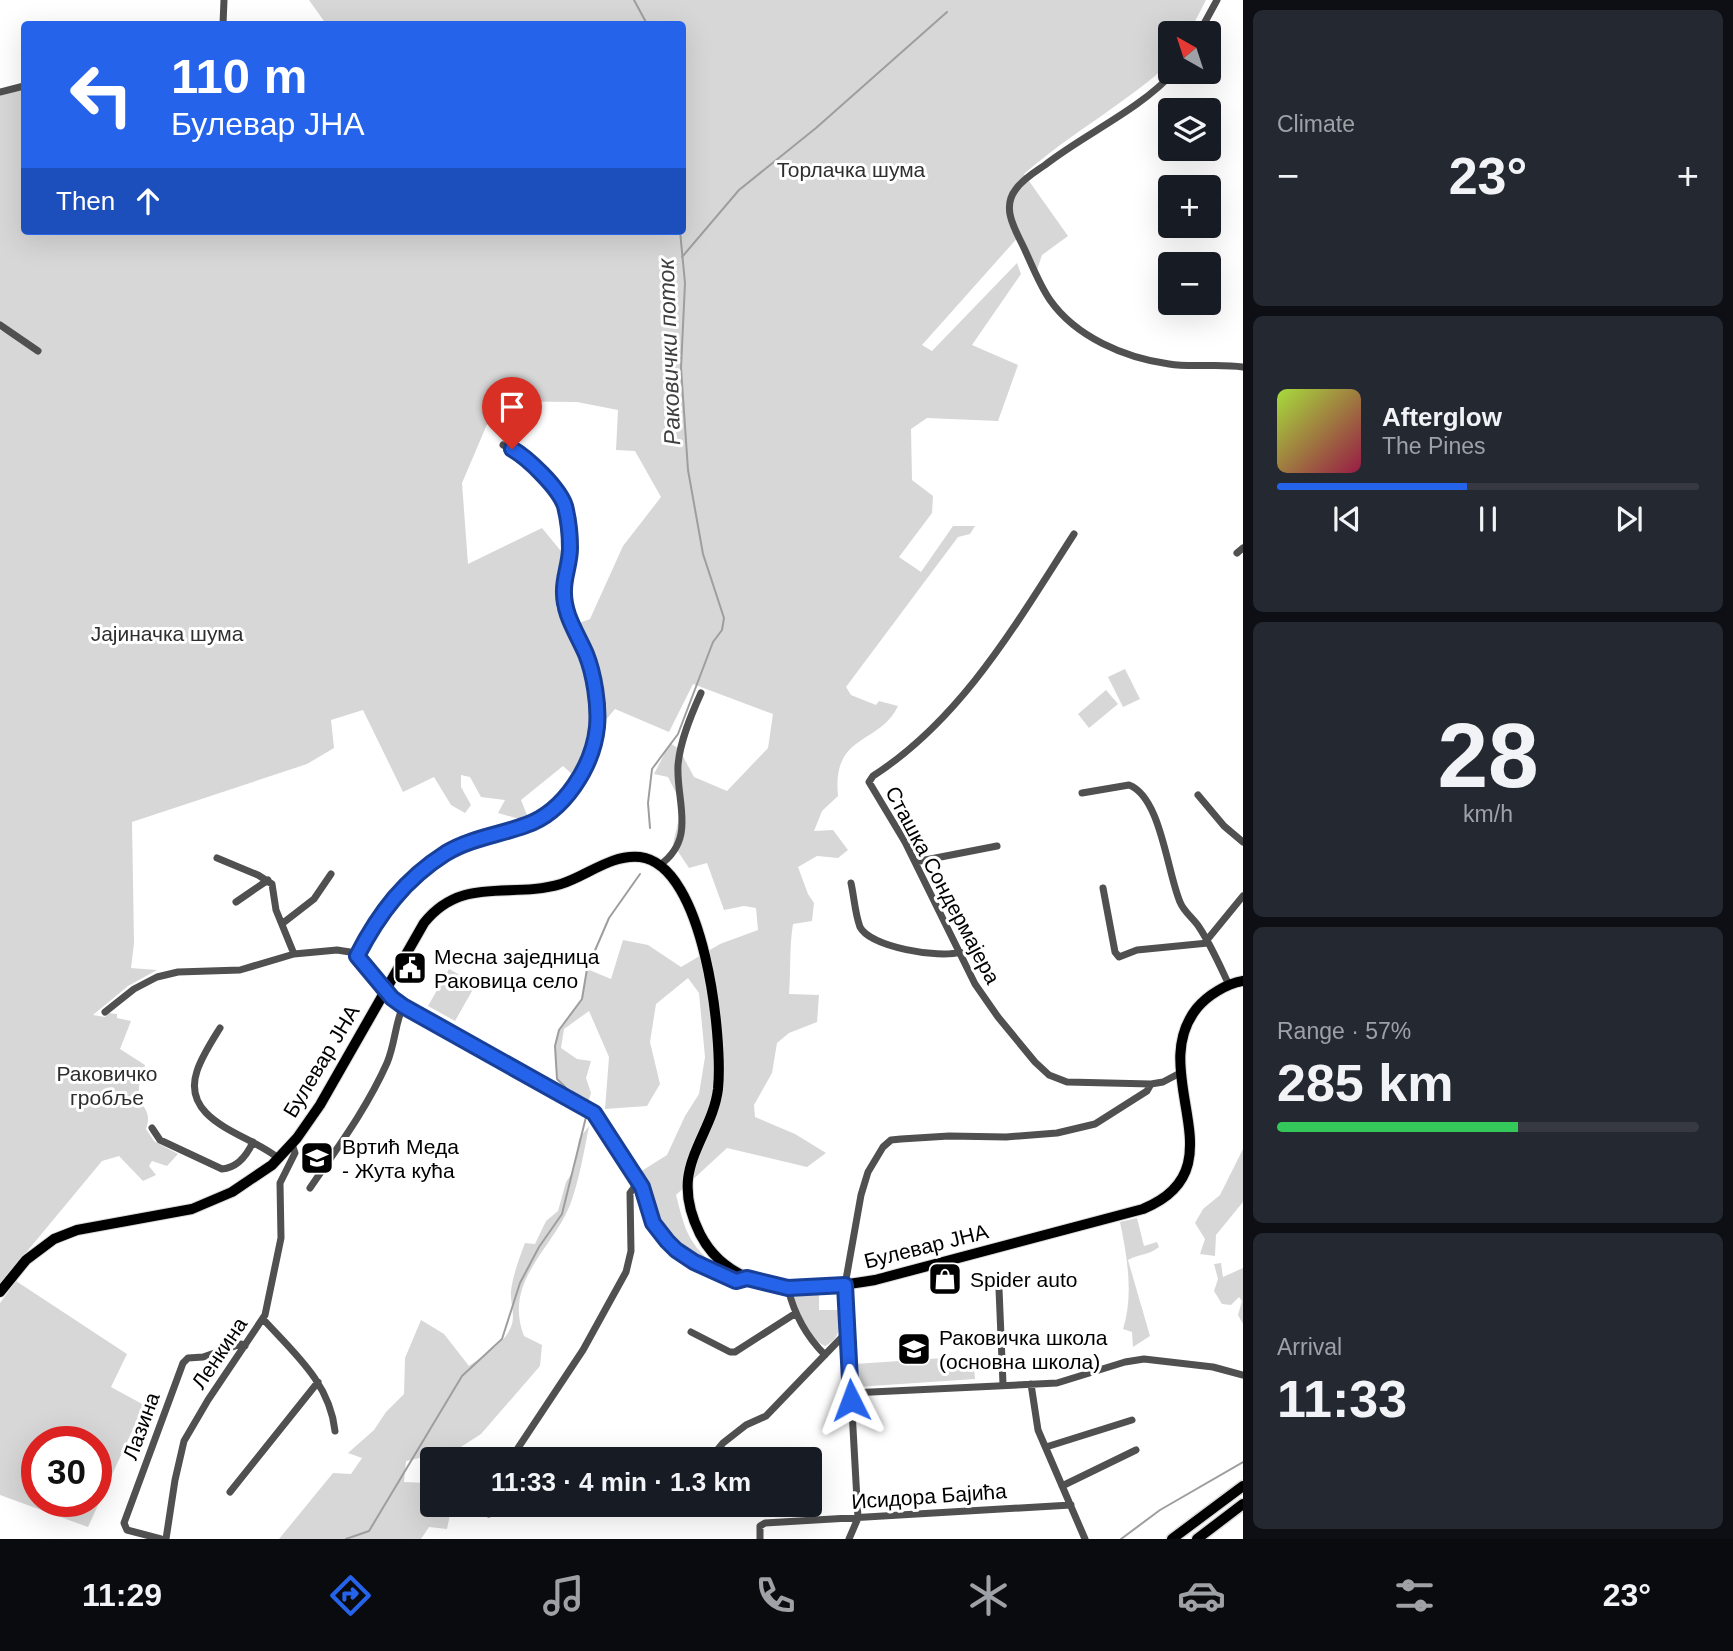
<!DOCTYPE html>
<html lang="en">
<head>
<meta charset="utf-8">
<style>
  :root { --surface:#171b24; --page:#242831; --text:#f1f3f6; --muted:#9ea1a6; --line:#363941; --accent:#2563eb }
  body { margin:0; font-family:Arial,sans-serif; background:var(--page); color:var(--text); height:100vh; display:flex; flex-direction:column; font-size:26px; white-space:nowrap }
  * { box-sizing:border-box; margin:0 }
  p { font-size:23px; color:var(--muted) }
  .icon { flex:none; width:38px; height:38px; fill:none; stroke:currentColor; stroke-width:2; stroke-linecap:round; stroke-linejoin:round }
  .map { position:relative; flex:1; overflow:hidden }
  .side { display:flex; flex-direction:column; gap:10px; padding:10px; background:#0d0f14; width:490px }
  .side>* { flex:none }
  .banner { position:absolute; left:21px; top:21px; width:665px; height:214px; border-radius:7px; box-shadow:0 7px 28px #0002; background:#2563eb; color:#fff; overflow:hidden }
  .needle { width:46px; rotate:321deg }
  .fabs { position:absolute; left:1158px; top:21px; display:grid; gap:14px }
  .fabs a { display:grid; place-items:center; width:63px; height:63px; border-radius:7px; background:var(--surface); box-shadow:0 7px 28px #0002; font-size:35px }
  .speed { position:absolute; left:21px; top:1426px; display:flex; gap:14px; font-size:35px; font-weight:700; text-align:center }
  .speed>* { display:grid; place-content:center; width:91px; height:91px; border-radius:50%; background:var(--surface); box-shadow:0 7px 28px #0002; line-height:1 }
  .speed .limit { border:10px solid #d22; background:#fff; color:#111 }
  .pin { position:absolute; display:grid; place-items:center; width:60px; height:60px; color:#fff; margin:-72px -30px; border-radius:50% 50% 50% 0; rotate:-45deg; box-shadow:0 0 7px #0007 }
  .pin .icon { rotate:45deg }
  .me { position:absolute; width:77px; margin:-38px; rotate:357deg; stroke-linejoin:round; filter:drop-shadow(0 0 5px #0008) }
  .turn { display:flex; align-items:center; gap:24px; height:147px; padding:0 35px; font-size:32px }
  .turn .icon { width:91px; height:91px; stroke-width:2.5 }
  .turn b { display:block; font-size:49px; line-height:60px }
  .then { display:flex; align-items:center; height:66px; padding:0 35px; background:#0003; gap:14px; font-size:26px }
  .big { font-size:52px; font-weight:800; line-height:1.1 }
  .side .tile { flex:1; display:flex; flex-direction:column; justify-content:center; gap:10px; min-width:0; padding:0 24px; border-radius:10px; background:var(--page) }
  .side .dial { align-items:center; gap:0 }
  .dial b { font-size:91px; line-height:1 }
  .song { display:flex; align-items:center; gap:21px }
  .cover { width:84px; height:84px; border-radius:10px; background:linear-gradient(135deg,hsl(80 70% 55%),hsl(340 70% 35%)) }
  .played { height:7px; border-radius:4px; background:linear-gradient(90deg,var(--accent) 45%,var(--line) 45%) }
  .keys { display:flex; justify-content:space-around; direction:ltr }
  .heat { display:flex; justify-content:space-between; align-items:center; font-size:38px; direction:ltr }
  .charge { height:10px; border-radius:5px; background:linear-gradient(90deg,#34c759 57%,var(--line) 0) }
  .trip { position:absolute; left:420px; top:1447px; width:402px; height:70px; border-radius:7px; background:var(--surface); box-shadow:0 7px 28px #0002; font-weight:800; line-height:70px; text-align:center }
  .menu { display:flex; height:112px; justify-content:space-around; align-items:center; background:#090b0e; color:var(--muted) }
  .menu .icon { width:49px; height:49px }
  .menu .current { color:var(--accent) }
  .menu b { font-size:32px; color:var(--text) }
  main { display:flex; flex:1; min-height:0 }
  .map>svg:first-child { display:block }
  .green { fill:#d7d7d7; fill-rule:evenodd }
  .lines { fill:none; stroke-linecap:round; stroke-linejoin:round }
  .stream { stroke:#9e9e9e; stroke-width:2 }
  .major-casing { stroke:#dbdbdb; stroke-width:12 }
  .highway-casing { stroke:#dbdbdb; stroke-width:13 }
  .minor { stroke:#505050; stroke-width:7 }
  .major { stroke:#000; stroke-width:10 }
  .highway { stroke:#000; stroke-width:10 }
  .route-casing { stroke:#184099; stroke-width:18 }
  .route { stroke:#2563eb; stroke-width:12 }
  .labels { text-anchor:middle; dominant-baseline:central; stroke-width:6; stroke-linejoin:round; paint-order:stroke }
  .park-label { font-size:21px; fill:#2e2e2e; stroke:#fff }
  .street-label { font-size:21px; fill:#000; stroke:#fff }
  .poi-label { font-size:21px; fill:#000; stroke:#fff; text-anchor:start }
  .water-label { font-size:23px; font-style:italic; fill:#3f3f3f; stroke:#fff }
</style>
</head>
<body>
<main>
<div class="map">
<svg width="1243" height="1539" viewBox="0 0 1243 1539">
  <rect width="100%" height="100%" fill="#fff"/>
  <path class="green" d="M309 0H1206L1189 33H1171V62C1125 104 1071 133 1024 174L1068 236 1042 255 1036 273 1020 235 922 345 932 351 1017 263 1021 274 972 345 1018 365 998 421 927 418 911 429 912 480 933 496 932 513 899 557 921 572 953 526H975L970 534 958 537 846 687 851 695 876 705 879 701 898 706C879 746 832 732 838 796L822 811 814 831 833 830 848 850 838 858 817 856 798 867 808 894 814 903 812 921 793 924C789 948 791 971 789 994L819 995 817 1022 789 1033 777 1043 772 1073 754 1105 755 1117 795 1134 826 1153 807 1167 727 1148 676 1195C685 1230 688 1245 719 1268L717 1270C671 1247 657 1220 640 1172L667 1155 685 1116 699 1094 705 1057 699 993 688 978 656 1004 650 1042 660 1084 647 1106 605 1109 609 1057 589 1011 564 1029 561 1048 577 1059 591 1061 586 1078 591 1093 588 1103 557 1079 555 1046 559 1030 582 999 587 969 611 979 623 940 648 945 681 967 720 944 758 930 756 908 744 906 724 910 707 863 689 868 673 844 682 805 668 777 654 774 670 743 679 749 694 777 727 791 768 748 773 714 693 684 669 732 615 709 594 734 589 751 574 776 563 766 521 800 527 815 519 819 498 813 505 800 481 797 470 777 461 775V787L471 805 465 813 451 805 434 777 403 792 363 710 331 720 334 748 307 764 132 822 134 943 131 968 157 970 128 986 93 1015 105 1017 108 1013 117 1014V1018L131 1021 120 1049 145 1065C143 1075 138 1082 139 1093 140 1109 153 1109 146 1129L154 1141 178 1154 167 1166 152 1161 149 1166 156 1175 143 1181 119 1156 102 1161 0 1284V330L4 332 0 328V92L24 86V231H682V24H326ZM497 401 577 402 618 410 616 450 635 451 661 497 623 546 590 619 574 625 556 608 557 573 565 556 542 528 468 564 462 483Z
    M1125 669 1140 699 1123 707 1108 677Z
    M1106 690 1118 704 1089 728 1078 714Z
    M449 969 476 984 455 1021 428 1006Z
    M589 1126C584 1152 579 1181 570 1205 552 1250 503 1281 524 1336L542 1345 540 1366 481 1434 447 1456H429L406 1461 404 1482 427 1483 432 1490V1505H452L447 1529 429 1527 421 1539H279L333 1473 351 1474 362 1458 348 1453 374 1430 386 1412 404 1394 405 1358 421 1320 444 1334 469 1366C483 1356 507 1342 512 1324 515 1313 510 1302 511 1291 513 1275 519 1259 525 1243L535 1244 546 1221 558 1211 566 1182 574 1170 579 1139Z
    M1243 1149V1202L1216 1235 1215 1256 1200 1254 1205 1239 1195 1223 1203 1209 1220 1195Z
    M1137 1218 1144 1246 1157 1242 1159 1247C1150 1255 1139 1254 1128 1260L1150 1336 1133 1347 1132 1332 1123 1329C1134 1295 1127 1256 1120 1222Z
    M1221 1263 1223 1277 1243 1268V1324L1238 1315 1242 1301 1239 1297 1231 1305 1222 1304 1214 1291 1218 1279 1214 1264Z
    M16 1281 127 1354 111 1387 144 1405 88 1527 0 1495V1303ZM37 1442H96V1502H37Z
    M793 1294 819 1295V1310H840C840 1326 841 1338 825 1346 807 1337 799 1312 793 1294Z
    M973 1356 975 1379 856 1387 855 1364Z"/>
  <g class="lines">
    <path class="stream" d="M634 0 647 24
      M682 257 739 190 816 128 947 12
      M650 828 648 803 652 769 678 734 713 642 722 630 724 618 703 554 688 470 681 368 685 283 680 231
      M579 1100 557 1079 555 1046 559 1030 582 999 587 969 609 918 640 874
      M346 1539 369 1531 462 1376 502 1339 520 1283 539 1247 562 1214 587 1113
      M1121 1539 1160 1510 1243 1462"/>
    <defs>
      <path id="major" d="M0 1292 26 1260 54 1239 77 1230 192 1209 232 1192 272 1165 297 1138 320 1105 424 923C462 875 511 899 561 884 587 876 611 854 640 857 705 865 723 1038 718 1089 714 1122 692 1147 688 1179 686 1199 691 1216 700 1234 734 1300 815 1290 875 1280L1143 1209C1243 1168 1144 1074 1197 1008 1208 995 1226 984 1243 981"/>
      <path id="highway" d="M1172 1539 1243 1486
        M1197 1539 1243 1504"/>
    </defs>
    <use href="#major" class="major-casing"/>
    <use href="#highway" class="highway-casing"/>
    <path class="minor" d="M223 24 224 0
      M1199 33 1217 0
      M1174 72C1138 111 1086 133 1045 165 1035 172 1023 179 1016 189 1001 208 1015 229 1024 248 1032 265 1039 284 1050 300 1076 337 1125 358 1169 364 1193 368 1218 363 1243 367
      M0 92 24 86
      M0 325 38 351
      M1074 534C1017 622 963 718 873 776L869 782 905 842 975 984 998 1017 1035 1062 1049 1075 1067 1082 1151 1084
      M1237 553 1243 548
      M1082 793 1129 785C1161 797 1167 872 1180 902 1184 912 1193 918 1199 927 1211 945 1220 966 1229 985
      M1198 795 1224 826 1243 842
      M217 858 258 875 272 884 276 910 294 954
      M915 862 997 846
      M660 865C697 838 676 802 678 765 680 741 691 715 701 693
      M851 883C854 896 855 914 860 927 870 947 940 959 960 952
      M1103 888 1115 952 1119 957 1137 950 1208 943
      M236 902 268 880
      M283 923 314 899 331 874
      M1207 940 1243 896
      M357 956C379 913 406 879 447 853 472 837 501 835 527 825 564 811 592 768 597 730 600 706 594 673 585 651 577 632 563 614 563 592 564 577 569 564 570 550 571 537 569 515 563 503 557 489 534 462 522 454 516 450 509 448 503 445
      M105 1012 134 989 157 977 178 972 240 970 294 954 337 950 350 952 357 956 392 998 403 1006 594 1113 642 1187 653 1223 667 1241 684 1256 731 1280 740 1281 747 1277
      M220 1028C212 1041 202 1056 197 1071 180 1122 250 1134 278 1158
      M152 1128 160 1140 222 1169C237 1168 247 1155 253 1142
      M310 1188C338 1147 367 1108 387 1063 395 1044 395 1024 403 1006
      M788 1288C794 1314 806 1336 825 1355
      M999 1289 1003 1384
      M263 1319C294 1353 330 1383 335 1431
      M691 1332 730 1352H735L796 1313
      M1031 1384 1038 1430 1085 1539
      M851 1393 1057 1383 1125 1362 1144 1359 1213 1367 1243 1375
      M1046 1447 1132 1420
      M510 1460 583 1350 626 1272 631 1251 630 1193 638 1182
      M709 1460 723 1443 746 1425 766 1416 843 1336 848 1335
      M1062 1486 1136 1450
      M230 1492 318 1382
      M485 1505V1512L489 1514 515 1506
      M161 1539 127 1530 124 1523 183 1363 188 1358 203 1357 241 1344 245 1346
      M166 1539 175 1480 184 1441 208 1400 265 1315 281 1238 280 1183 295 1153 292 1144
      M760 1539V1526L765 1523 1071 1505
      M849 1539 858 1518 845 1285 861 1195 868 1172 883 1147 891 1140 901 1139 949 1136 1006 1137 1057 1133 1095 1124 1147 1091 1151 1084 1163 1082 1180 1073"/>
    <use href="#major" class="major"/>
    <use href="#highway" class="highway"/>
  </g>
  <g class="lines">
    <defs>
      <path id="route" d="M512 449C528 458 559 488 565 506 568 518 570 536 570 548 570 563 564 576 564 590 563 614 577 633 586 654 594 674 599 705 597 727 593 766 564 812 526 825 499 835 471 838 446 853 405 879 379 913 357 956L392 998 403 1006 594 1113 642 1187 653 1223 667 1241 676 1250 694 1262 736 1281 747 1278 788 1288 845 1285 851 1400"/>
    </defs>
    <use href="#route" class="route-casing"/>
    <use href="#route" class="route"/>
  </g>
  <defs>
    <symbol id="civic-square" viewBox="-11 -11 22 22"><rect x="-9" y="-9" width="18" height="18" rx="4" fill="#000" stroke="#fff"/><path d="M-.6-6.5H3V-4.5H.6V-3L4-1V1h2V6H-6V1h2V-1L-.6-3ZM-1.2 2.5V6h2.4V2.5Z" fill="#fff"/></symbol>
    <symbol id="school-square" viewBox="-11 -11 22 22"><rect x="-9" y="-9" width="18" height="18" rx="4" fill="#000" stroke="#fff"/><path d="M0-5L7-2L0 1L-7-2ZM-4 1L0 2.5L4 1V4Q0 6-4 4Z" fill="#fff"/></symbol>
    <symbol id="shop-square" viewBox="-11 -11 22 22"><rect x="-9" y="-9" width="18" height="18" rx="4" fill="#000" stroke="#fff"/><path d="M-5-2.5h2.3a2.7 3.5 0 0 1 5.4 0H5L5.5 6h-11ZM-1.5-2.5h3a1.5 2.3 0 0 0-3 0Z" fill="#fff"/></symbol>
  </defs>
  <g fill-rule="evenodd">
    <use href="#civic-square" x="391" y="949" width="38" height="38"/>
    <use href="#school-square" x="298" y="1139" width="38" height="38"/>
    <use href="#shop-square" x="926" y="1260" width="38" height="38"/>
    <use href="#school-square" x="895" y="1330" width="38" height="38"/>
  </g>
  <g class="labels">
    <g class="park-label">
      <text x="851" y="169">Торлачка шума</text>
      <text x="167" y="633">Јајиначка шума</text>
      <text x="107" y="1073">Раковичко<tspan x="107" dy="24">гробље</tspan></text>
    </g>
    <g class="street-label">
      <text transform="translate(943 885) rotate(62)">Сташка Сондермајера</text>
      <text transform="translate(321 1061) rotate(-59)">Булевар ЈНА</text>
      <text transform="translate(926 1246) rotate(-14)">Булевар ЈНА</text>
      <text transform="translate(219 1353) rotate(-56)">Ленкина</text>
      <text transform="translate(141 1426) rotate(-70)">Лазина</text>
      <text transform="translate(929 1496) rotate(-4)">Исидора Бајића</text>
    </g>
    <g class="poi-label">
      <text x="434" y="956">Месна заједница<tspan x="434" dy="24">Раковица село</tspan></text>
      <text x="342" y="1146">Вртић Меда<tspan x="342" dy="24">- Жута кућа</tspan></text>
      <text x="970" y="1279">Spider auto</text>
      <text x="939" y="1337">Раковичка школа<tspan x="939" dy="24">(основна школа)</tspan></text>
    </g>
    <g class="water-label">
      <text transform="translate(669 352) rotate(-92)">Раковички поток</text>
    </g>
  </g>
</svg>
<div class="fabs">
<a><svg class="needle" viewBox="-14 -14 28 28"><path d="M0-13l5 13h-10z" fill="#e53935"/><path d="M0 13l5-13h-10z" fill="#9ea1a6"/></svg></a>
<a><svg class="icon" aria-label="layers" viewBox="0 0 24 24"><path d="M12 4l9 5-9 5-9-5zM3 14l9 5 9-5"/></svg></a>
<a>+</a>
<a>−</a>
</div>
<div class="speed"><div class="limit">30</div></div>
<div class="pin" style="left:512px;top:449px;background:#d93025"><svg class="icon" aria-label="arrive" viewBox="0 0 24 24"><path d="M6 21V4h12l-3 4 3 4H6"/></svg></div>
<svg class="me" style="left:851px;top:1400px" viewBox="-20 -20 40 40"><path d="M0-17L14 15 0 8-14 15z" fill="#2563eb" stroke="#fff" stroke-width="4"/></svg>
<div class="trip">11:33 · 4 min · 1.3 km</div>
<div class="banner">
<div class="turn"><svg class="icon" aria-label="left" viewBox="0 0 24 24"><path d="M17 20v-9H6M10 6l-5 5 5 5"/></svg><div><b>110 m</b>Булевар ЈНА</div></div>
<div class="then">Then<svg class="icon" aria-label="ahead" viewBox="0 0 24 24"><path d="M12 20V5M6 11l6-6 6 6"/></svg></div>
</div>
</div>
<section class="side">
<div class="tile"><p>Climate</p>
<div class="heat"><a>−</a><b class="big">23°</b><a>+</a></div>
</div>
<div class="tile">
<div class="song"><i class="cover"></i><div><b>Afterglow</b><p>The Pines</p></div></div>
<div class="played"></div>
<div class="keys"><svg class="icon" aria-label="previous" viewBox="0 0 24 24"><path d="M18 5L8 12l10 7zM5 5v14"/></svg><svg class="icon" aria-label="pause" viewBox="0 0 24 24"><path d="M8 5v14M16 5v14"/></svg><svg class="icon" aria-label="next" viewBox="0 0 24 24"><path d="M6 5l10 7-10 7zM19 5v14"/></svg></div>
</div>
<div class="tile dial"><b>28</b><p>km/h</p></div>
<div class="tile"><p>Range · 57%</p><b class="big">285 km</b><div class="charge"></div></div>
<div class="tile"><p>Arrival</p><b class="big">11:33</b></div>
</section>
</main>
<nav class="menu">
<b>11:29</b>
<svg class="icon current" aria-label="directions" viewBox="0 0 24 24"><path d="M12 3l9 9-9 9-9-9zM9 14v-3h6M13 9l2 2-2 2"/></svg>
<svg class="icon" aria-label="music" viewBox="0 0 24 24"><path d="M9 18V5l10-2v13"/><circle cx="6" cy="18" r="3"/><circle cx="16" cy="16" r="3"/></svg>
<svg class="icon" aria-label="phone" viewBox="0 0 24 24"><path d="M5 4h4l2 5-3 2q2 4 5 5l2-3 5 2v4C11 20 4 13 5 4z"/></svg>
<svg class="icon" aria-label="climate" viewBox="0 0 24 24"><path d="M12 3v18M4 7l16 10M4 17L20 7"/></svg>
<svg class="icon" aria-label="car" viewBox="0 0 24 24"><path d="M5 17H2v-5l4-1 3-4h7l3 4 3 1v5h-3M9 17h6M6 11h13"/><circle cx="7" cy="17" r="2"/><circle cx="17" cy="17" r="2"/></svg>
<svg class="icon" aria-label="filters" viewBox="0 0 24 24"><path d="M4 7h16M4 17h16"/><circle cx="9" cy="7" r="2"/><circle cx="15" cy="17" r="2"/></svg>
<b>23°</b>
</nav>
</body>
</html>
